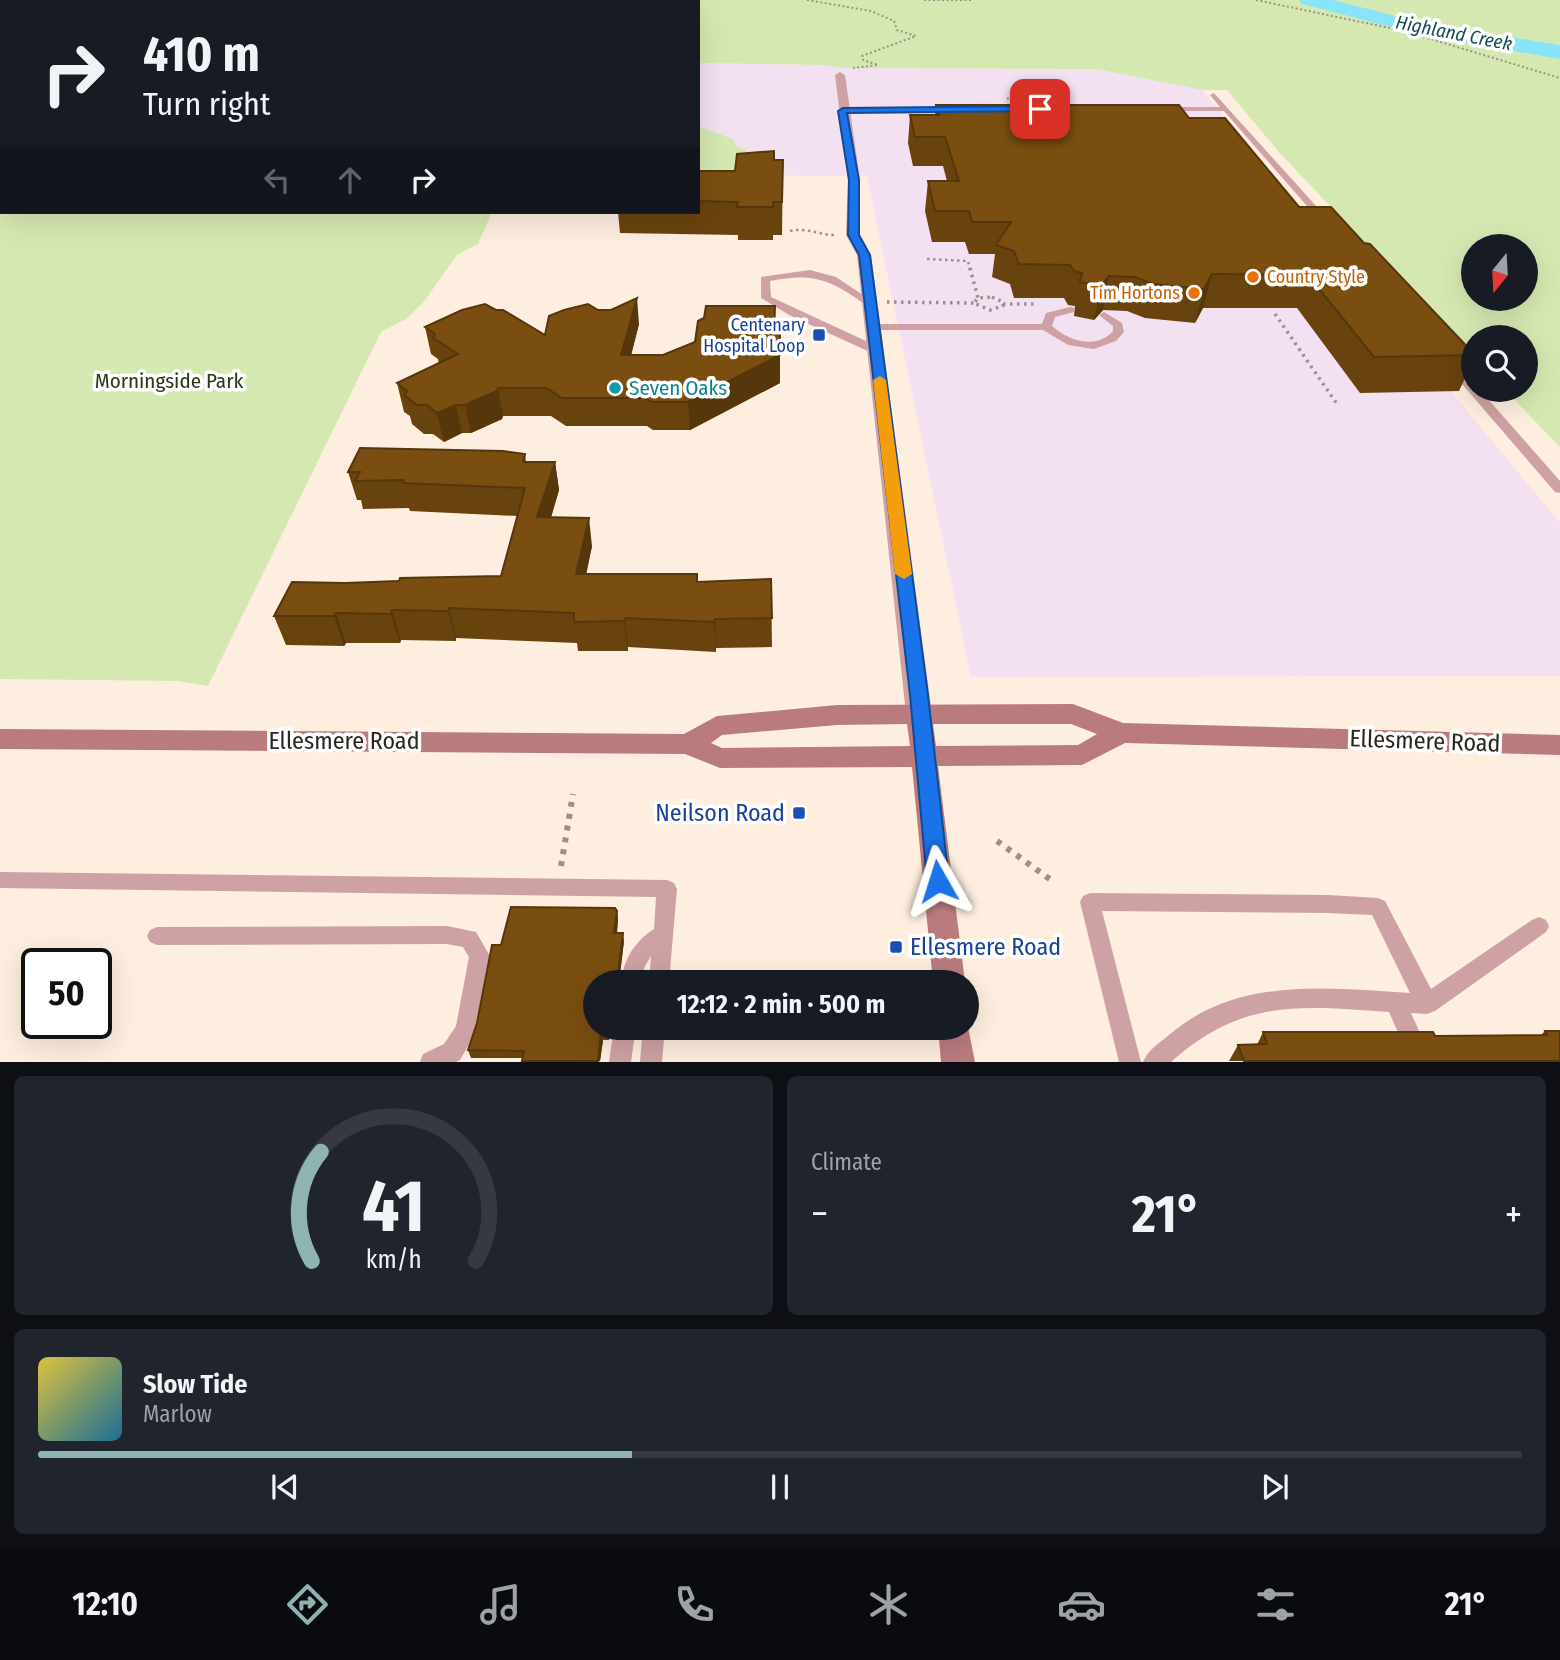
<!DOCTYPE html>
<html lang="en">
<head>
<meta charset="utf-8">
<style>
  :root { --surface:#171b24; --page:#20242c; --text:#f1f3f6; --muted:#9ea1a6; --line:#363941; --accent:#8fb3b3 }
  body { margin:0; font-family:"Fira Sans Condensed",sans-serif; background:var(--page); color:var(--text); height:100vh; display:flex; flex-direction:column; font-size:26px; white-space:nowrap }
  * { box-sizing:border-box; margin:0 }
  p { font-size:23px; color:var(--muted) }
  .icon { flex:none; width:38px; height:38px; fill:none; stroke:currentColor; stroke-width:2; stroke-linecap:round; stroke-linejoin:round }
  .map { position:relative; height:1062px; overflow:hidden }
  .sheet { display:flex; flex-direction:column; gap:14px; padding:14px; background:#0d0f14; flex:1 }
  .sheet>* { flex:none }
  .hud { position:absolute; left:0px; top:0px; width:700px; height:214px; box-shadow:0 7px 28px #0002; background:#171b24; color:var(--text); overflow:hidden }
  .needle { width:46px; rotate:198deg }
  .controls { position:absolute; left:1461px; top:234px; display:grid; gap:14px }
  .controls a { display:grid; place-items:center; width:77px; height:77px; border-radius:50%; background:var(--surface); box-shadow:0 7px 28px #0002; font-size:35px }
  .speed { position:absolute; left:21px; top:948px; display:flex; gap:14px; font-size:35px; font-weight:700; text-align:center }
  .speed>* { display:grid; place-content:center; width:91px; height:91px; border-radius:50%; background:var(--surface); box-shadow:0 7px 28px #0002; line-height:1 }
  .speed .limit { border:4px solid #111; border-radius:10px; background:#fff; color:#111 }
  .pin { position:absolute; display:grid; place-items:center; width:60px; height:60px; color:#fff; margin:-30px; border-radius:14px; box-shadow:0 4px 10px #0006 }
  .me { position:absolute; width:77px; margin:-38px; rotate:354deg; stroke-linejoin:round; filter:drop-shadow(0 0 5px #0008) }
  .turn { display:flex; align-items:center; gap:24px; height:147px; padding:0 28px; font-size:32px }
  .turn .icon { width:91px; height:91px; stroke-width:2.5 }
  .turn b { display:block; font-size:49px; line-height:60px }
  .lanes { display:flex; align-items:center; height:66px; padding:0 28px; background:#0003; justify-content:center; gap:35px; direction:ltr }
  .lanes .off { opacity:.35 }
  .big { font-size:52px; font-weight:700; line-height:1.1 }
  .sheet .card { flex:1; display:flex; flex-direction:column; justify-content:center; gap:10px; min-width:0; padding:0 24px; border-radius:10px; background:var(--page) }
  .sheet .dial { align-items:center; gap:0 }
  .dial svg { height:182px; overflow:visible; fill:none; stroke:var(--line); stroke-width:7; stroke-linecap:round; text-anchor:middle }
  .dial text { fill:var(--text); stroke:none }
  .song { display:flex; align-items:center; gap:21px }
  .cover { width:84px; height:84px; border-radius:10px; background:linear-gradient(135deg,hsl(50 70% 55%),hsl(200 70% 35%)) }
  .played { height:7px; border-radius:4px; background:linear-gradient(90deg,var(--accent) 40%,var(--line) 40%) }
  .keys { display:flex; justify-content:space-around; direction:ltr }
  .heat { display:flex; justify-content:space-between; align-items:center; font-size:38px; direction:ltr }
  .sheet .tiles { flex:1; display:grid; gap:14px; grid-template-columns:1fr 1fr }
  .card:last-child { grid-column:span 2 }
  .trip { position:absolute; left:583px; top:970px; width:396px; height:70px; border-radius:35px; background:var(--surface); box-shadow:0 7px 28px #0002; font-weight:700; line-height:70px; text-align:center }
  .tab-bar { display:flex; height:112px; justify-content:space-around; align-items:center; background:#090b0e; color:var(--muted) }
  .tab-bar .icon { width:49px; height:49px }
  .tab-bar .active { color:var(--accent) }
  .tab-bar b { font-size:32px; color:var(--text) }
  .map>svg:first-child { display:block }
  .medical { fill:#f3e0f1 }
  .green { fill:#d6e8b2; fill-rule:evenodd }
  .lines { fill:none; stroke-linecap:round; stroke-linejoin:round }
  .river { fill:#87e4f9; fill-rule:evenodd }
  .path-far3 { stroke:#9c9186; stroke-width:2; stroke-dasharray:2 2.5; stroke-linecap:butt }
  .path-far2 { stroke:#9c9186; stroke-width:2.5; stroke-dasharray:2.5 3.5; stroke-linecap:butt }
  .path-far1 { stroke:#9c9186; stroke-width:3.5; stroke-dasharray:2.5 4.5; stroke-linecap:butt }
  .path { stroke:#9c9186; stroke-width:6; stroke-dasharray:5 7; stroke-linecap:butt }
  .lane { fill:#cea2a4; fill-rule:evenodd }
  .street { fill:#cea2a4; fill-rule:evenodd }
  .secondary { fill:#ba7b7f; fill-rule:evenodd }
  .wall { fill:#69430e }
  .shaded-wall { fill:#55370b }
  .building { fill:#7a4e10; stroke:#55370b; stroke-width:2 }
  .route { fill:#1a73e8; stroke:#114b97; stroke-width:2 }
  .slow { fill:#f59e0b }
  .food-dot { fill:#e8710a; stroke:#fff; stroke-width:2.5 }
  .transit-dot { fill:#1a4fb4; stroke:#fff; stroke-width:2.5 }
  .culture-dot { fill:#0f9aa8; stroke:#fff; stroke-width:2.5 }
  .labels { text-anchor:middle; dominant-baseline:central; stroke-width:7; stroke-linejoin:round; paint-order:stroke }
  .far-food-label { font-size:18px; fill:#c56008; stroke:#fff; text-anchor:start }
  .far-transit-label { font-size:18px; fill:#164399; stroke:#fff; text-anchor:end }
  .far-water-label { font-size:19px; font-style:italic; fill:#154c57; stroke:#fff }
  .park-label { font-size:21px; fill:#2d3713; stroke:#fff }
  .culture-label { font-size:21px; fill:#0d838f; stroke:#fff; text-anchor:start }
  .near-street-label { font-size:24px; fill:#2b2620; stroke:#fff }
  .near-transit-label { font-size:24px; fill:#164399; stroke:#fff; text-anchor:end }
</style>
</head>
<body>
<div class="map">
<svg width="1560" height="1062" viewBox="0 0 1560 1062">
  <rect width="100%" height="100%" fill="#fdeedf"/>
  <path class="medical" d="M698 63 820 65 845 68 1096 69 1202 90 1560 523V676L971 677 867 176 744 175 746 151 698 126Z"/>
  <path class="green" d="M0 0H1560V447L1505 390H1526V338H1474L1473 357 1278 151 1227 90H1202L1096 69 845 68 820 65 698 63V2H2V212H492L478 244 457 255 423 303 406 319 381 332 208 686 178 681 0 679ZM1474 247H1526V299H1474Z
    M698 126 733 139 735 145 747 151 744 175 698 176Z"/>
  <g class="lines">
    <path class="river" d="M1299 0H1333L1426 24 1560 45V59L1426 36 1302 4Z"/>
    <path class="path-far3" d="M311 0 314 2
      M807 0 871 11 894 21 897 30 916 36 862 56 863 60 878 65 853 68
      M924 0H971
      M1256 0 1404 31 1560 78
      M436 2 438 0
      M1028 86 1036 101
      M1007 98 1014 102H1055L1058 99"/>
    <path class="path-far2" d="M790 231C807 227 818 235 835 235
      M927 259 968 261 970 270"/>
    <path class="path-far1" d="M970 268 978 298
      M992 297 1003 302V306L990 310 974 303 978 298Z
      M887 302 974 303
      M1003 304H1038
      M1275 314 1337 404"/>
    <path class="path" d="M997 841 1051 880
      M561 866 573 794"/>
    <path class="lane" d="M1214 93 1327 218V222H1321L1224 111H1164L1160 109 1164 107H1220L1210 95Z
      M951 107H954V111L843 113 839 111 843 109Z
      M810 270 836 277 875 303 870 306 866 305C831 280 814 272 770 281L771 297 866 341 880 349V353H872L789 315 761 298V277Z
      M1070 307 1074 308V312L1055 317 1052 326C1069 341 1096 350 1113 331V326L1099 315 1104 312 1122 323 1124 332 1116 341 1094 349 1068 345 1043 330H873L868 327 873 324H1042L1046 313Z
      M1453 364 1457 365 1474 383V390H1480L1560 481V493L1555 492 1449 369V365Z
      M0 872 667 880 674 883 677 889 669 982H649L651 956 645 966 641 982H621C624 959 634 942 654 929L656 897 0 888Z
      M1090 893 1328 895 1378 898 1385 901 1431 989 1532 920 1539 917 1546 920 1549 926 1546 932 1435 1011 1427 1014 1411 1013 1433 1062H1411L1389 1012C1300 1006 1242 998 1171 1062H1143C1148 1050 1159 1043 1169 1035 1237 976 1328 988 1410 993L1372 915 1328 913 1102 911 1141 1062H1119L1080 902 1083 896Z
      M447 926 476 932 490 956 477 1030 460 1060 456 1062H420L423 1054 444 1044 456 1026 469 957 463 947 447 944 157 945 150 942 147 936 150 930 157 927Z
      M614 1027H636L631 1062H609Z
      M643 1027H665L662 1062H640Z"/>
    <path class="street" d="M653 0H667L652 2Z
      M0 30H2V36H0Z
      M840 72 845 75 860 180V235L871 255 932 714 928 721 919 724 910 721 906 714 857 255 846 235 848 180 835 75Z"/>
    <path class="secondary" d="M1073 704 1123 723 1560 735V755L1125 743 1082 765 938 766 965 982H933L912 767 720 768 685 754 0 749V729L684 734 717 716 837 705ZM907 724 910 746 722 748 711 743 722 735 837 725ZM933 724H1071L1097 734 1078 745 936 746Z
      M966 1017 975 1062H941L938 1027H966Z"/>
  </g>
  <path class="wall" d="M936 105 1189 118 1299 207 1364 243 1474 354V359L1459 391 1360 393 1297 308H1203L1195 323 1145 318 1127 311 1103 310 1094 320 1074 316 1075 306 1068 305 1064 298H1014L1010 284 992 277 995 254H969L965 242H932L925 211 928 181H947L943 166H913L908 143 910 115H935Z
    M774 160H783L782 235H773V240H738V235L620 233 618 212H698V171H735Z
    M775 306V332L780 334V383L690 430H653L647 426H566L551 416H503L502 419 471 433H462L444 442 433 434H424L412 424 410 416 404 412 397 383 439 364 438 359 431 354 425 327 496 310 545 335 598 310 639 324 631 355H663L695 342Z
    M525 454 526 462H555L559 490 551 518 592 546 586 574 698 582 771 579 772 647 716 648V652L628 647V651H578L577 643 456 638V641L401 640 400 643H346L344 646 286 645 274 616 345 583 501 576 517 516 410 511 409 508 363 509 361 500H357L348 472Z
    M617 911 618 919 617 933 624 941 619 982H595V1027H613L609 1040H603L600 1061H522L523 1058H471L468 1050 501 945Z
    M1545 1031 1560 1061H1229L1238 1045H1257L1263 1032 1435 1036 1541 1035Z"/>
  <path class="shaded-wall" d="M1212 274 1203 308 1195 323 1204 289Z
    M1109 276 1103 310 1094 320 1101 286Z
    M637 298 639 324 624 383 621 355Z
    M775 306V332L780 355V383L690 430 688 402Z
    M498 388 503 416 502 419 471 433 465 405Z
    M456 405 462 433 444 442 437 413Z
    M555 462 559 490 542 546 537 517Z
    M589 518 592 546 580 604 576 574Z
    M449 608 456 638V641L448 611Z
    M392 610 401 640 400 643 391 614Z
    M336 613 346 643 344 646 334 616Z
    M625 618 628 647V651L624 621Z
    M715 619 716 648V652L714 622Z
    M617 911 618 919 616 941 614 933Z
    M623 933 624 941 619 982H617Z
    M609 1027H613L609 1040 608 1032Z
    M601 1032 603 1040 600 1061H598Z"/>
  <path class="building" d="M936 105H1179L1189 118H1225L1299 207H1331L1364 243 1370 244 1474 354V355L1374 357 1308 275 1212 274 1204 289 1153 284 1135 277 1109 276 1101 286 1080 282 1082 273 1074 271 1070 265 1019 264 1014 251 996 245 1011 222H972L969 211H935L928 181H959L945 137H915L910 115H939Z
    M774 151V160H783L782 202H773V207H737L738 202 698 201V171H735L737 154Z
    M637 298 621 355H663L695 342 698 321 704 318 706 306H775L774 332 780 334V355L688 402H651L645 398H562L546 388H498L497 391 465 405H456L437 413 427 405H417L405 396 407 391 397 383 458 354 433 338 435 334 425 327 462 310 485 304 496 310H503L545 335 549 316 564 310 588 304 598 310H611Z
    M360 448 503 451 525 454 523 462H555L537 517 589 518 576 574H697V582L771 579 772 618 715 619 714 622 625 618 624 621 574 622V613L449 608 448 611 392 610 391 614 336 613 334 616H274L292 582 345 583 399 581 400 578 501 576 525 488 403 483 404 480 355 481 360 472H348Z
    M511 907 615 908 617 911 614 933H623L617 982H595V1027H609L608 1032H601L598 1061H522L524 1051 468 1050 477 1023 492 945H501Z
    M1545 1031H1560V1061H1244L1238 1045 1267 1044 1263 1032H1433L1435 1036 1547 1035Z"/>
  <path class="route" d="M1040 106 1043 111 847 113 859 180V235L870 255 928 695 949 881 946 888 938 891 930 888 927 881 910 695 859 255 848 235 849 180 838 111 843 108Z"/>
  <path class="slow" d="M880 376 886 380 912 574 904 579 895 574 873 380Z"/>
  <g class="food-dot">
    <circle cx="1253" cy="277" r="7"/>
    <circle cx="1194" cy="293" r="7"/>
  </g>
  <g class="transit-dot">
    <rect x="812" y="328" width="14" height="14" rx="3.5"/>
    <rect x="792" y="806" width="14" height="14" rx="3.5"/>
    <rect x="889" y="940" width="14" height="14" rx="3.5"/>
  </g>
  <circle class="culture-dot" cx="615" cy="388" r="7"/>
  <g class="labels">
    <g class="far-food-label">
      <text x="1267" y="277">Country Style</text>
      <text x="1180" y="293" text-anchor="end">Tim Hortons</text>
    </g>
    <g class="far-transit-label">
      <text x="805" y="325">Centenary<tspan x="805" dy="21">Hospital Loop</tspan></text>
    </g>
    <g class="far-water-label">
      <text transform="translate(1454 33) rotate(11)">Highland Creek</text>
    </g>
    <g class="park-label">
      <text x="169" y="381">Morningside Park</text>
    </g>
    <g class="culture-label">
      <text x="629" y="388">Seven Oaks</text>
    </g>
    <g class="near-street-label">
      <text x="344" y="741">Ellesmere Road</text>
      <text transform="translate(1425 741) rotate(2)">Ellesmere Road</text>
    </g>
    <g class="near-transit-label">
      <text x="785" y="813">Neilson Road</text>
      <text x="910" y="947" text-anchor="start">Ellesmere Road</text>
    </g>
  </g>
</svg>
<div class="controls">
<a><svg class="needle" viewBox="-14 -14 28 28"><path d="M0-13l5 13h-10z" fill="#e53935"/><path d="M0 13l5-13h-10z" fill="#9ea1a6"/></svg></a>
<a><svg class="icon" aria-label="search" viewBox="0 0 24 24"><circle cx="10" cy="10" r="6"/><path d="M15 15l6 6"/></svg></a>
</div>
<div class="speed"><div class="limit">50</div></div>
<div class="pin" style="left:1040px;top:109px;background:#d93025"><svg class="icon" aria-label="arrive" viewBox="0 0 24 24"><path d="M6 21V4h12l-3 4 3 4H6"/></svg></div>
<svg class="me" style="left:938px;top:881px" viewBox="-20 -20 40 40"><path d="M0-17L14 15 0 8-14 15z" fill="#1a73e8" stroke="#fff" stroke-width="4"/></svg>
<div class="trip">12:12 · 2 min · 500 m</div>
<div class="hud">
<div class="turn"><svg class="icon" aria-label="right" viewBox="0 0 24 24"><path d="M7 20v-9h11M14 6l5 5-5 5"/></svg><div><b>410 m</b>Turn right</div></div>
<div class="lanes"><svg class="icon off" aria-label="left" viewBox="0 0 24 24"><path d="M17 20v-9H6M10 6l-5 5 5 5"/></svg><svg class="icon off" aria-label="ahead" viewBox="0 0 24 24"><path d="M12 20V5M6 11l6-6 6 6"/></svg><svg class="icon" aria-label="right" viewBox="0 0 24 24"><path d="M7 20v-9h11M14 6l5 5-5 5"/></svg></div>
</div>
</div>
<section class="sheet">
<div class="tiles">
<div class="card dial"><svg viewBox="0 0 100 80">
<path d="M14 69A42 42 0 1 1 86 69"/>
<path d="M14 69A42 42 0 0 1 18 21" stroke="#8fb3b3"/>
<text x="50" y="56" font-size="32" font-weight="700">41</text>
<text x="50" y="72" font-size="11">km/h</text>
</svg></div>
<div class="card"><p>Climate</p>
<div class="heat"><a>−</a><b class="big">21°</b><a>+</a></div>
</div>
<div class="card">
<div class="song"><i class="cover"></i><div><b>Slow Tide</b><p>Marlow</p></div></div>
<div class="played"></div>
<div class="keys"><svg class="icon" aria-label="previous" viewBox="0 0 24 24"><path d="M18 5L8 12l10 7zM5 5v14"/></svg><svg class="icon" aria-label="pause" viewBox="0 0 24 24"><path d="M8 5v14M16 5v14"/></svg><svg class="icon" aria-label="next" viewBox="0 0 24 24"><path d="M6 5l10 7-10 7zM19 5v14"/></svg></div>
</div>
</div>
</section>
<nav class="tab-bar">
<b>12:10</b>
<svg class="icon active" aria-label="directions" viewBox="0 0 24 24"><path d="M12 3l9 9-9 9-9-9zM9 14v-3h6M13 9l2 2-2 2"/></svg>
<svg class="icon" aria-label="music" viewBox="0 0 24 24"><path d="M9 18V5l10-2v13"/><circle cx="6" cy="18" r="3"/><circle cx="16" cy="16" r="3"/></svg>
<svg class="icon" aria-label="phone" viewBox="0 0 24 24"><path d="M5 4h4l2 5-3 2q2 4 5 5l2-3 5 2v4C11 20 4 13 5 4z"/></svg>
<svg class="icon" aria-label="climate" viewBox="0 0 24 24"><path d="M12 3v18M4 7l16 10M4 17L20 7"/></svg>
<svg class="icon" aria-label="car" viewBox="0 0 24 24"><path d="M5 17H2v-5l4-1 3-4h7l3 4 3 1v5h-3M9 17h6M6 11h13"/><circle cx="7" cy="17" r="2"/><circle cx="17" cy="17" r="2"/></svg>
<svg class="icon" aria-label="filters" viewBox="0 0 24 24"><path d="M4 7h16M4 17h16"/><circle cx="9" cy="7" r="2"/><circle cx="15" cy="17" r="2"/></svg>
<b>21°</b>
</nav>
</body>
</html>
